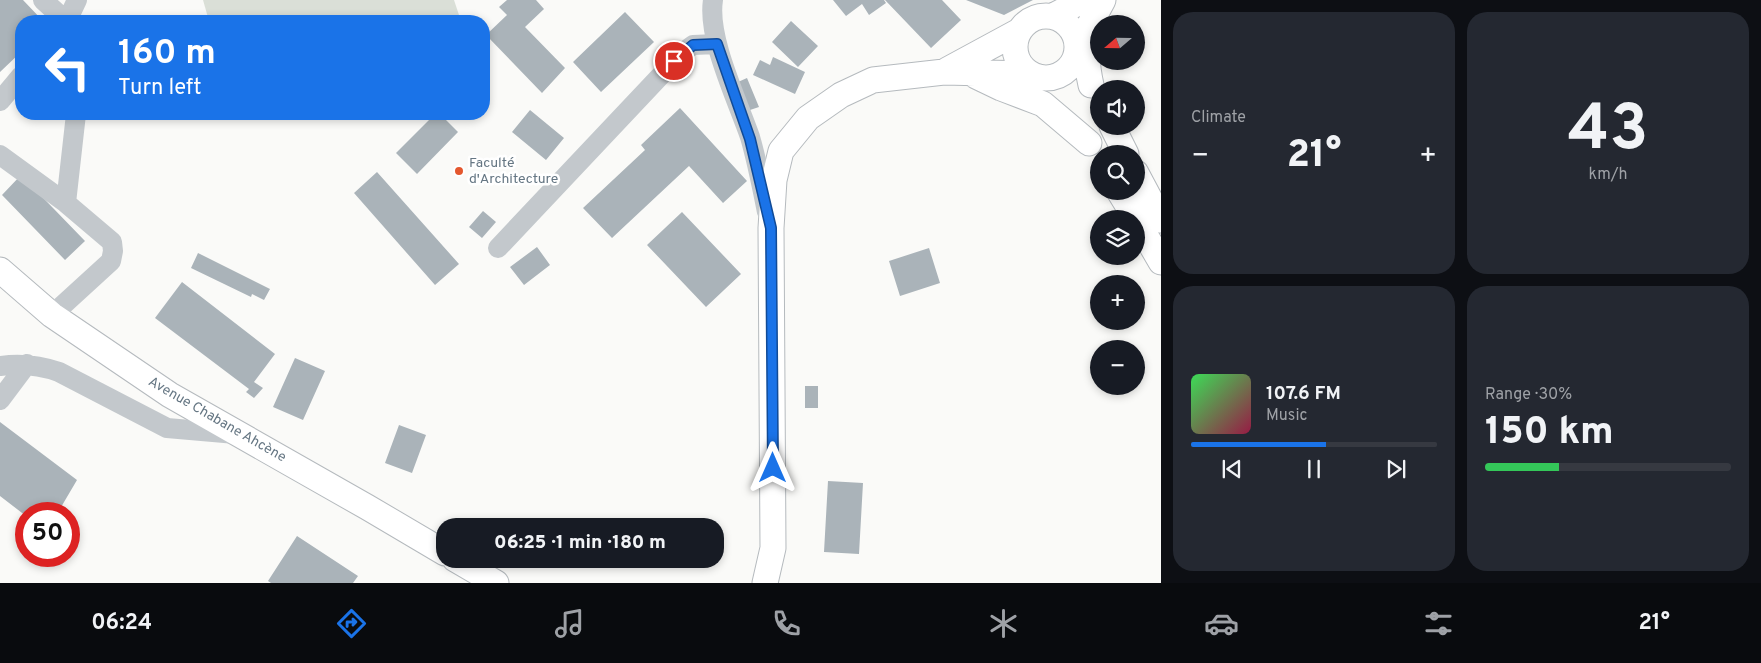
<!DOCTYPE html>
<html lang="en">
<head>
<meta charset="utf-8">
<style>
  :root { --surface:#171b24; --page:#242831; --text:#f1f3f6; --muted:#9ea1a6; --line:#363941; --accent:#1a73e8 }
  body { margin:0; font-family:Overpass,sans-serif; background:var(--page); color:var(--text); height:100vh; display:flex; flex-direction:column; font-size:19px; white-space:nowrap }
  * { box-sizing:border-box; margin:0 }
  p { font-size:16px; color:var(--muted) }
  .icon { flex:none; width:28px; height:28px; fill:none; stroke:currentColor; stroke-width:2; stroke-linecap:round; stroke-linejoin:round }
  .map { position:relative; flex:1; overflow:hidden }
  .panel { display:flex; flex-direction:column; gap:12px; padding:12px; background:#0d0f14; width:600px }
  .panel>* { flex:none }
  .guide { position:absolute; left:15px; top:15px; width:475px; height:105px; border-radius:20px; box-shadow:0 2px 8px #0003; background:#1a73e8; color:#fff; overflow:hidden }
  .needle { width:32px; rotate:250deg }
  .tools { position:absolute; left:1090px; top:15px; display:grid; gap:10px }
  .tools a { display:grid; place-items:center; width:55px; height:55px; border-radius:50%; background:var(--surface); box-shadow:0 2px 8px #0003; font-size:25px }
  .speed { position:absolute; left:15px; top:502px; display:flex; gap:10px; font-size:25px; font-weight:700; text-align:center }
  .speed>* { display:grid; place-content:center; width:65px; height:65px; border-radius:50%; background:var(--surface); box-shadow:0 2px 8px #0003; line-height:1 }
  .speed .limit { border:8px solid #d22; background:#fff; color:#111 }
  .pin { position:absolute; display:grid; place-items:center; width:42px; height:42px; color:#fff; margin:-21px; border:2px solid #fff; border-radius:50%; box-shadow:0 1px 5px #0007 }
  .me { position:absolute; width:55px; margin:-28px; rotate:0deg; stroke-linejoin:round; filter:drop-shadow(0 0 4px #0008) }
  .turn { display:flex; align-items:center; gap:18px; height:105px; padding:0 20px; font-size:22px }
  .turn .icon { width:65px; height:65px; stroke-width:2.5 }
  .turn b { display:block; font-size:35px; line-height:42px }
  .big { font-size:38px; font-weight:800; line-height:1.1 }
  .panel .widget { flex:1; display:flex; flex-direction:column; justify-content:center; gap:8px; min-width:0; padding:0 18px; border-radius:20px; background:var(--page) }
  .panel .dial { align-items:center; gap:0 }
  .dial b { font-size:65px; line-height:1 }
  .song { display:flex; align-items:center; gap:15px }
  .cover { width:60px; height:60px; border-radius:8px; background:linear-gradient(135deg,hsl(130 70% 55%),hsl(340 70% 35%)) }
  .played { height:5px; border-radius:2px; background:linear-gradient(90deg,var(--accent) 55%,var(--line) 55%) }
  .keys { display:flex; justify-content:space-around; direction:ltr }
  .heat { display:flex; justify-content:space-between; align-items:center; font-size:28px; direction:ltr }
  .charge { height:8px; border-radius:4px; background:linear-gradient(90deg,#34c759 30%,var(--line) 0) }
  .panel .tiles { flex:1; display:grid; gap:12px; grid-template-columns:repeat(2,1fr) }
  .trip { position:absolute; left:436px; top:518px; width:288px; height:50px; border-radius:20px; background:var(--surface); box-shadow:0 2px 8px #0003; font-weight:800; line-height:50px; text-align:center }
  .menu { display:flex; height:80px; justify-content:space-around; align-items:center; background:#090b0e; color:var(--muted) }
  .menu .icon { width:35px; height:35px }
  .menu .active { color:var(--accent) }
  .menu b { font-size:22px; color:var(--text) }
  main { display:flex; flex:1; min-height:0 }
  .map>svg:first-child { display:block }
  .green { fill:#dadfd7 }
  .building { fill:#aab3b9 }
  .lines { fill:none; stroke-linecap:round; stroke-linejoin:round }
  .major-casing { stroke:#b5babe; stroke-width:27 }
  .minor { stroke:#c3c8cc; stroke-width:20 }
  .major { stroke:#fff; stroke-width:25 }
  .route-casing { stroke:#114b97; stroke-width:12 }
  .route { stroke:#1a73e8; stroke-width:9 }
  .poi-dot { fill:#e4572e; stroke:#fff; stroke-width:2 }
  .labels { text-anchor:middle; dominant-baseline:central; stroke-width:5; stroke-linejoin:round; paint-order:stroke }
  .poi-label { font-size:14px; fill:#657683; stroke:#fff; text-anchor:start }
  .street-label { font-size:14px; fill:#657683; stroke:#fff }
</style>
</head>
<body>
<main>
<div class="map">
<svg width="1161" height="583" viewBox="0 0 1161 583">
  <rect width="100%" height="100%" fill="#fafaf8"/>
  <path class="green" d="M203 0H454L461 21H209Z"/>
  <path class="building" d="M0 0H23L43 21H21V52L0 72Z
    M507 0H536L544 9 525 27 565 68 542 93 486 35 507 15 499 7Z
    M833 0H884L886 3 869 15 862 4 846 16Z
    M885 0H942L961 20 931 48Z
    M966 0H1033L1004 15Z
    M625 12 654 42 601 92 573 62Z
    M791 21 818 46 798 67 772 42Z
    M773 57 805 72 795 94 753 75 760 60 770 65Z
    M747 78 759 107 750 110 738 82Z
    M680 108 747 181 723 203 689 166 612 238 583 208 645 150 641 145Z
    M530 110 564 138 546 160 512 132Z
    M435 114H440L458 132 417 174 396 153Z
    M377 172 459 264 435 285 354 193Z
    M21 175 85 241 65 260 2 195Z
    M483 211 496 222 482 238 469 227Z
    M682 212 741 274 706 307 647 245Z
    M537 247 550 265 524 285 510 267Z
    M929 248 940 283 900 296 889 261Z
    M198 253 270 289 264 300 252 294 251 297 191 268Z
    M182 282 275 354 254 382 263 388 254 398 246 392 249 389 155 318Z
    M295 358 325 371 303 420 273 407Z
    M805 386H818V408H805Z
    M0 422 77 480 57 514H26V516L0 496Z
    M399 425 426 435 412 473 385 463Z
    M828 481 863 483 859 554 824 552Z
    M297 536 358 576 353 583H271L268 581Z"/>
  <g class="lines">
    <defs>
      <path id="major" d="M1015 47a31 31 0 1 1 62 0a31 31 0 1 1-62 0Z
        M1053 16 1084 0
        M1090 25C1086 48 1086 63 1091 85
        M1082 39 1103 0
        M947 70 1019 31
        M976 76 1001 88 1043 104 1089 143
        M1112 126 1126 154
        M1136 173 1161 220
        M1119 191 1136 219
        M1136 219 1161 262
        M0 270 52 315 170 395 367 507 445 553
        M455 559 496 583
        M765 583 773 548 771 228 774 180 781 151 808 118 841 95 873 80 944 72 1029 74"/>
    </defs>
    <use href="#major" class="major-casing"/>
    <path class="minor" d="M43 0 66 21
      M713 0C707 38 737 99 750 137 757 161 762 187 767 212
      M67 21 77 0
      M0 101 21 76
      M0 155 66 203 76 114
      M498 248 682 53 693 45 717 44
      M52 315 111 261 113 251 112 242 66 203
      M0 366C21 363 39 365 59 372L167 428 236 434
      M0 400 27 364"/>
    <use href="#major" class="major"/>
  </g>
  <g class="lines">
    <defs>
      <path id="route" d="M674 61 693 45 717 44 750 139 771 228 773 468"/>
    </defs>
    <use href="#route" class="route-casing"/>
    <use href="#route" class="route"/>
  </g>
  <circle class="poi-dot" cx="459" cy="171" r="5"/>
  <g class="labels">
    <g class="poi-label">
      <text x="469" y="163">Faculté<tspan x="469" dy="16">d'Architecture</tspan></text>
    </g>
    <g class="street-label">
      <text transform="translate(217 420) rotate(30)">Avenue Chabane Ahcène</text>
    </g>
  </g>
</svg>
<div class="tools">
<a><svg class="needle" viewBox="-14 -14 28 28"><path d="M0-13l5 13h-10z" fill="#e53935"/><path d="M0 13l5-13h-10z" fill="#9ea1a6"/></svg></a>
<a><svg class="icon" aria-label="sound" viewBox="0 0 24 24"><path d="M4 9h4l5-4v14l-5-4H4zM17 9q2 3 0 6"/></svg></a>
<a><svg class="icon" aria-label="search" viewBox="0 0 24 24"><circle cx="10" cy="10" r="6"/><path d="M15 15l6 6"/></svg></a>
<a><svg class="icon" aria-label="layers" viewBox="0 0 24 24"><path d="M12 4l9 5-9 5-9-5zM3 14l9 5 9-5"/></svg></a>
<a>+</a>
<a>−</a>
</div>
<div class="speed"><div class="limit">50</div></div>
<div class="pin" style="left:674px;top:61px;background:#d93025"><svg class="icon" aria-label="arrive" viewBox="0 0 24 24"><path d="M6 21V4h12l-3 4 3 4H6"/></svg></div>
<svg class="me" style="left:773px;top:468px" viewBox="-20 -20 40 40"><path d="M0-17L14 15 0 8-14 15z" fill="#1a73e8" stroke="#fff" stroke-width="4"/></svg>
<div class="trip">06:25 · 1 min · 180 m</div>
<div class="guide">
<div class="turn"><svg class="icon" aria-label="left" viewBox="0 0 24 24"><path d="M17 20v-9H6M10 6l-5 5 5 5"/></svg><div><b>160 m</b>Turn left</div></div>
</div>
</div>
<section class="panel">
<div class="tiles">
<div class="widget"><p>Climate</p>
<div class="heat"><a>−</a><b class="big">21°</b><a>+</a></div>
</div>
<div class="widget dial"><b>43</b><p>km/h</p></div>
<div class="widget">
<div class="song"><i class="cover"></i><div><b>107.6 FM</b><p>Music</p></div></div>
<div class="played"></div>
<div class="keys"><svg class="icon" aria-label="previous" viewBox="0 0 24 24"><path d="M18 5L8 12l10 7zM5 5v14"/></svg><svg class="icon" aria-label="pause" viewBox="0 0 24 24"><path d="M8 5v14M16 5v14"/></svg><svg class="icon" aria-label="next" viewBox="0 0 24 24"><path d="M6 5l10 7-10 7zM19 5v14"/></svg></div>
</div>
<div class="widget"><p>Range · 30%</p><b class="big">150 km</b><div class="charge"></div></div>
</div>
</section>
</main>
<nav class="menu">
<b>06:24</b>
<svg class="icon active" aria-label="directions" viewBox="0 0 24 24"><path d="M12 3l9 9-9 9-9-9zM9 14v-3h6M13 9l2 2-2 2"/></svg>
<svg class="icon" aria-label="music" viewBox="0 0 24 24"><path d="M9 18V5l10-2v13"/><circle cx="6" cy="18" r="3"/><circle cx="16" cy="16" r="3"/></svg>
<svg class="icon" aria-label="phone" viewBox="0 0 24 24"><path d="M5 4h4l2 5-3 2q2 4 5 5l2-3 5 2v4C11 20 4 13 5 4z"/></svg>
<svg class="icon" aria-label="climate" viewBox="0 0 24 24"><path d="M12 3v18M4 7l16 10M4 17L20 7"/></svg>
<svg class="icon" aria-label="car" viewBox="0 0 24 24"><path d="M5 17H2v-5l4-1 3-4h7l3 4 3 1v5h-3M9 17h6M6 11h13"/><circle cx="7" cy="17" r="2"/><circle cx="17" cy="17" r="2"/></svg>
<svg class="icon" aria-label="filters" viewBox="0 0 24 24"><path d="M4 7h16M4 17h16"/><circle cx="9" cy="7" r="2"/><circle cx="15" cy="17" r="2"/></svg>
<b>21°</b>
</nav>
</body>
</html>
